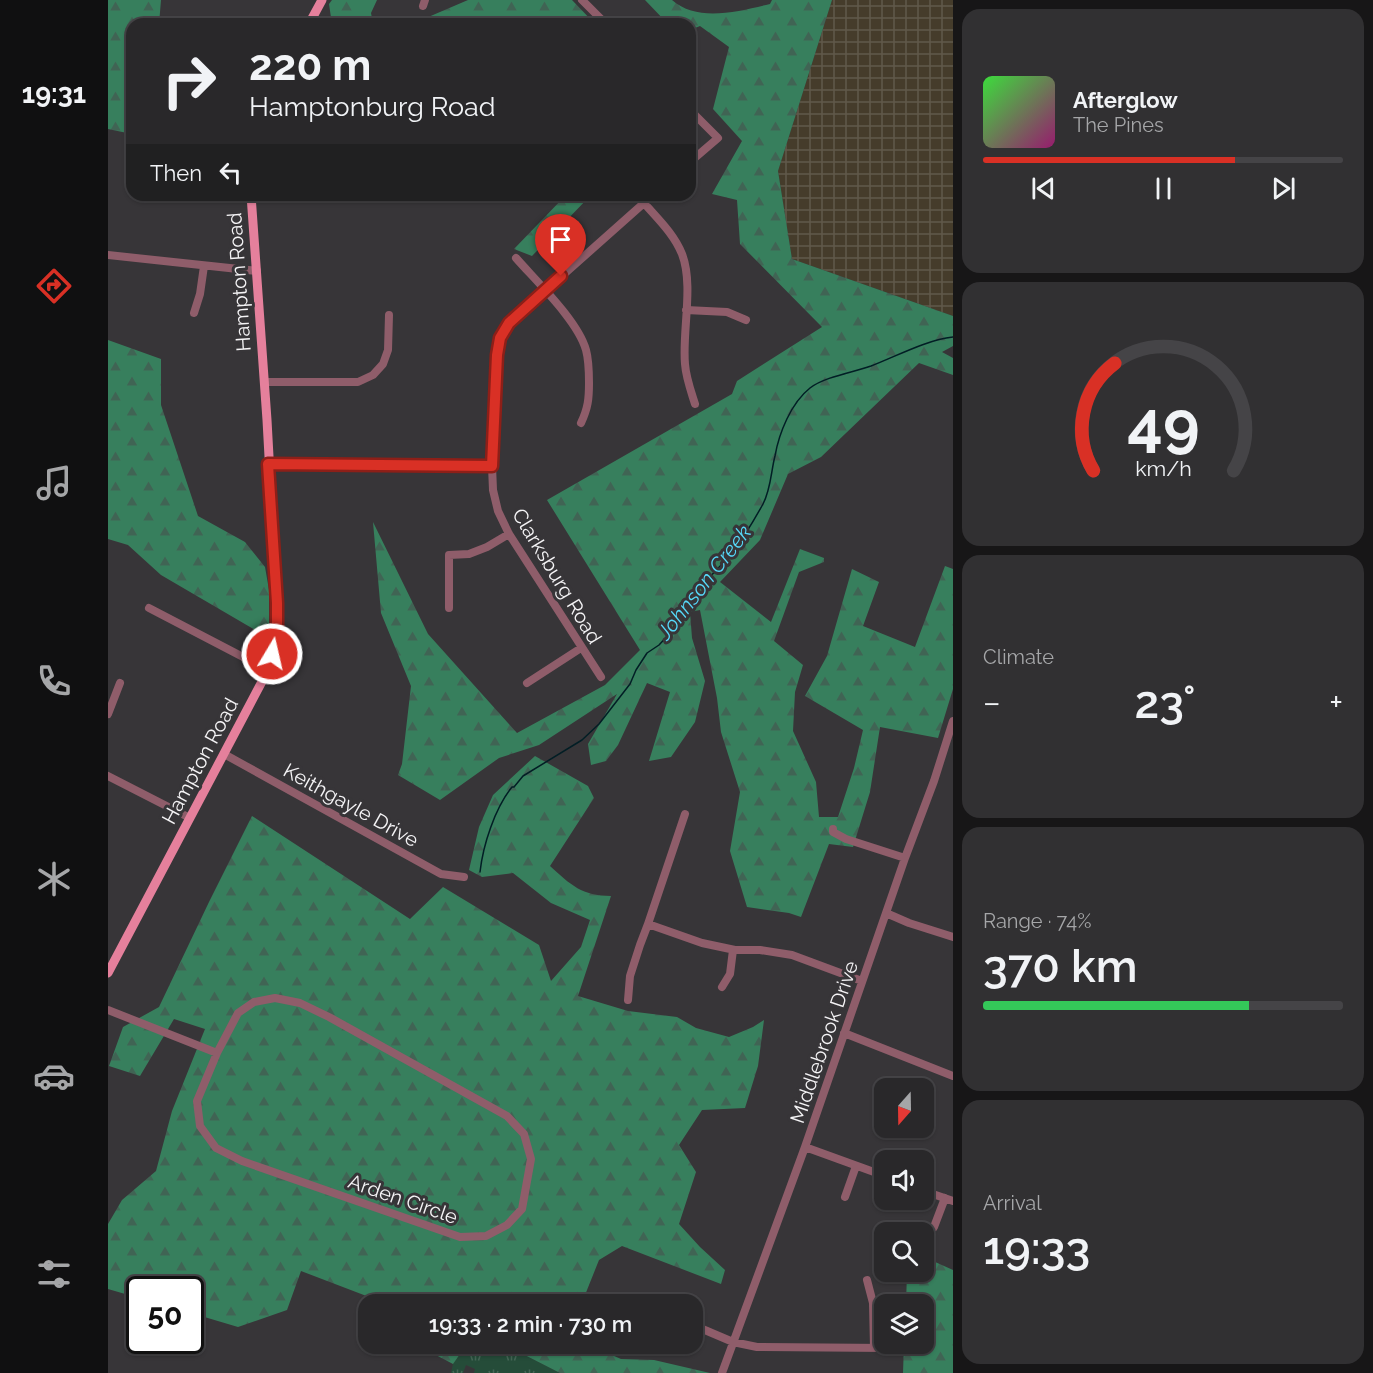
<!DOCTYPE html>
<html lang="en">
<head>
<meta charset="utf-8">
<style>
  :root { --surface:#29282a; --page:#313032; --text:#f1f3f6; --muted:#a5a6a8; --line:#454447; --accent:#d93025 }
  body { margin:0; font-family:Raleway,sans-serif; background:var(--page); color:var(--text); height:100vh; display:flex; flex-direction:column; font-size:22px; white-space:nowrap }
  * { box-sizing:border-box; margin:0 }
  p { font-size:20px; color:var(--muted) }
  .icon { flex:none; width:33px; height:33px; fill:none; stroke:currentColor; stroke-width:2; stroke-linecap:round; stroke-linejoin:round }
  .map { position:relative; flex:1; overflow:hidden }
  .panel { display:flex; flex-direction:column; gap:9px; padding:9px; background:#171617; width:420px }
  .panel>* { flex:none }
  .banner { position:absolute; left:18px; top:18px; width:570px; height:183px; border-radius:18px; box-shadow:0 2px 4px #0004,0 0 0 2px var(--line); background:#29282a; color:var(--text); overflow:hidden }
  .needle { width:39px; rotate:200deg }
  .controls { position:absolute; left:766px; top:1078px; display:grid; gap:12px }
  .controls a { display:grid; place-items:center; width:60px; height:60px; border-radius:12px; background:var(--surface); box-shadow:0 2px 4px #0004,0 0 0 2px var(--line); font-size:30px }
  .speed { position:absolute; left:18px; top:1276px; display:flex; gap:12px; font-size:30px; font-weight:700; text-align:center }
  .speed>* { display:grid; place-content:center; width:78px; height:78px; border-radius:50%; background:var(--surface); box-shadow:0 2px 4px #0004,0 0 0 2px var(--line); line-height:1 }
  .speed .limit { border:3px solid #111; border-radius:9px; background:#fff; color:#111 }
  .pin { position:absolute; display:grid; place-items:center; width:51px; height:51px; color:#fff; margin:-62px -26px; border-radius:50% 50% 50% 0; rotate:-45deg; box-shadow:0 0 6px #0007 }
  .pin .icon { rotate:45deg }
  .me { position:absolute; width:66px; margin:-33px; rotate:9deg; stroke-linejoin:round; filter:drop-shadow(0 0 4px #0008) }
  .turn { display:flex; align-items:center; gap:21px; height:126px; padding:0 24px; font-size:27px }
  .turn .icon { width:78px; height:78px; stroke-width:2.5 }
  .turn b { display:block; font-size:42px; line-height:51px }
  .then { display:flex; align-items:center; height:57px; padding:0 24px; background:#0003; gap:12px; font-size:22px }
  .big { font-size:45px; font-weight:600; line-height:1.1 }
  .panel .card { flex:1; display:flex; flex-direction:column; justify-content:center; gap:9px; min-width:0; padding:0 21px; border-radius:18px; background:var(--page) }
  .panel .dial { align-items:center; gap:0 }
  .dial svg { height:156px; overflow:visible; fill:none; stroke:var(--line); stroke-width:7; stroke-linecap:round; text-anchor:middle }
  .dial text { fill:var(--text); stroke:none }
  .song { display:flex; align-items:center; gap:18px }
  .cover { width:72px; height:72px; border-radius:9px; background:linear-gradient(135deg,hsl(120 70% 55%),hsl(320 70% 35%)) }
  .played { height:6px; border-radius:3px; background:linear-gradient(90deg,var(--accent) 70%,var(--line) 70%) }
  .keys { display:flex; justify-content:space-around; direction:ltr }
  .heat { display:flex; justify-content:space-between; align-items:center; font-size:33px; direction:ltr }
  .charge { height:9px; border-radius:4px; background:linear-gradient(90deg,#34c759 74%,var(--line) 0) }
  .trip { position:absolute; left:250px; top:1294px; width:345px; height:60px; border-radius:18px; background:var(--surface); box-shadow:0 2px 4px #0004,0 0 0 2px var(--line); font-weight:600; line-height:60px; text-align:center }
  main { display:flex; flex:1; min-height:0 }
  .tab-bar { display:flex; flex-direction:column; width:108px; justify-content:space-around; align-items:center; background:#101011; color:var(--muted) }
  .tab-bar .icon { width:42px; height:42px }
  .tab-bar .on { color:var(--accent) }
  .tab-bar b { font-size:27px; color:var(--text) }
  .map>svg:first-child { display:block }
  .industrial { fill:url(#industrial-grid) }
  .grass { fill:url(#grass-tufts) }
  .forest { fill:url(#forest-firs) }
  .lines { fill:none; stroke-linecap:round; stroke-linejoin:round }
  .stream { stroke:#021e25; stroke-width:1.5 }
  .minor { stroke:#8f5d6a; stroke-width:8 }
  .major { stroke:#e5809c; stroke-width:9 }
  .route-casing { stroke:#8d1f18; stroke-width:15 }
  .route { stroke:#d93025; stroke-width:10 }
  .labels { text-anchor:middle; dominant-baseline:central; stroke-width:6; stroke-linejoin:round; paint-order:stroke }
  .street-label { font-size:20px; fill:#f5f4f6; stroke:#373538 }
  .water-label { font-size:21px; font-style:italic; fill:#56d9f9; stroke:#373538 }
</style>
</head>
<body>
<main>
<nav class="tab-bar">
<b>19:31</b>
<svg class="icon on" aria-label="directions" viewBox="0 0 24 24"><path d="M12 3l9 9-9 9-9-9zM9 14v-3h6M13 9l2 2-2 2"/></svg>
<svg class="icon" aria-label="music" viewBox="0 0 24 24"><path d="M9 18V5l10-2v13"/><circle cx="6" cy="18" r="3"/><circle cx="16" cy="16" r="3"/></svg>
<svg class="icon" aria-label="phone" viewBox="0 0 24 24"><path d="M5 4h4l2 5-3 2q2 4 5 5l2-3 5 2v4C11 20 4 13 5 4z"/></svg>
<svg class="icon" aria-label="climate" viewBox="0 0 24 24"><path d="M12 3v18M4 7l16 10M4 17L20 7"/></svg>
<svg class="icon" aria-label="car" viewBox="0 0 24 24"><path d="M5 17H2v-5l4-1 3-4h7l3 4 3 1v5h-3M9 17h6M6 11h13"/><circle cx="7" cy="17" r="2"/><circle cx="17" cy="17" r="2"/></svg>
<svg class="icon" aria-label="filters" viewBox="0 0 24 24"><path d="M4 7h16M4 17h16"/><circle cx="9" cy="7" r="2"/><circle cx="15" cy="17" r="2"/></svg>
</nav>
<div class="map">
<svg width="845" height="1373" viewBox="0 0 845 1373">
  <defs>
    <pattern id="industrial-grid" width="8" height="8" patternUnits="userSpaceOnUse" patternTransform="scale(1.5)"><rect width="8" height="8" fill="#453c2b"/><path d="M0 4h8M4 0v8" fill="none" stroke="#60594a"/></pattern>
    <pattern id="grass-tufts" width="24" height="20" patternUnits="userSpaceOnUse" patternTransform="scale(1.5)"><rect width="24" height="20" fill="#254c39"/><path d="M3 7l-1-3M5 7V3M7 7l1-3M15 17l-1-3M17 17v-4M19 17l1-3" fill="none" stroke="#456656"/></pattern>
    <pattern id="forest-firs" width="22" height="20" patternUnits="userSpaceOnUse" patternTransform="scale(1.5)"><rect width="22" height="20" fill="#377f5d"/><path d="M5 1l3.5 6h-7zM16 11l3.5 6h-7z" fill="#406454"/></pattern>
  </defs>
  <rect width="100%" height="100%" fill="#373538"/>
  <path class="industrial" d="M724 0H845V316L684 259 670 171Z"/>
  <path class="grass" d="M359 1344H391L407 1350 452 1373H366L367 1369 358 1365 355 1373H343L345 1364Z"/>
  <path class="forest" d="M0 0H53L51 24H24V134L0 129Z
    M224 0H269L263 13 265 24H224L221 4Z
    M360 0H464L487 24H304Z
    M537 0H564C590 23 631 11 662 4L664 0H724L670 171 684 259 845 316V346L834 352 845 358V375L811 363 713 457 680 474 652 540 612 582 663 622 692 549 716 558V562L691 572 666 641 695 665 687 692 685 731 708 782 711 817H730L746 768 755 730 697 696 719 656 744 569 771 582 755 626 807 647 837 566 845 569V689L830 738 772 727 762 792 745 847 721 844 693 917 681 913 639 907 622 851 632 792 613 732 609 698 592 610 582 612 584 638 597 681 587 722 563 757 541 761 562 692 539 683 510 745 498 761 483 765 480 744 509 694 431 745 391 758 332 800 290 775 294 764 303 686 273 613 265 522 320 634 409 733 497 685 532 650 439 500 624 394 629 381 714 327 632 244 629 200 604 194 634 141 605 109 621 47 592 26 582 30V24H560Z
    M458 195H483L424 256 406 249Z
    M0 340 53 359V405L90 516 137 542 157 567 161 590V638L53 575 20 545 0 539Z
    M427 756 480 786 486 798 442 866C463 885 474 896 503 896L470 996 520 1011 569 1017 588 1028 621 1037 645 1027 656 1020 650 1066 637 1108 594 1110 571 1145 588 1172 571 1224 592 1247 617 1270 613 1284 514 1246 491 1260 475 1300V1305H282L193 1271 179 1310 130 1327 83 1313 82 1290H32L31 1298 0 1289V1224L14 1200 48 1171 64 1111 97 1029 66 1019 32 1076 1 1066 15 1027 51 1007 101 902 144 816 302 919 335 887 431 945 443 981 473 947 482 920 443 903 405 873 374 877 361 870 371 827 385 795Z
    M816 1257 845 1270V1373H795L796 1344H816V1305H798L799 1272H816Z
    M307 1344H359L345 1364Z
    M391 1344H486L490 1349 513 1359 546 1360 602 1373H452L407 1350Z"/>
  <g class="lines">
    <path class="stream" d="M372 872C375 845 387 808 404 787H406L415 776 474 740 491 724 522 684 528 670 539 653 551 645 563 632 580 600 616 562H618C632 543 644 524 655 504 663 489 663 471 667 456 671 433 683 403 702 388 716 377 746 372 763 366 789 356 818 340 845 337"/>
    <path class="minor" d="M474 0 498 24
      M315 6 317 0
      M582 110 610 138 582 162
      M536 203C550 219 566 234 574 254 586 285 574 331 577 364 578 378 583 391 587 404
      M0 255 149 271
      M408 258C429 282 470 321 478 350 481 361 481 372 481 383 481 399 480 408 473 423
      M578 310 619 312 638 320
      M86 313 92 294 96 266
      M156 382H250L265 375 275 364 280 350 281 315
      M160 464 384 466
      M41 608 160 670
      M341 608V555L361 554 379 547 401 534
      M493 677 401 534 390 511 385 490 384 466 389 355 392 338 401 323 545 195
      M419 683 473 648
      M0 714 12 683
      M116 754 333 874 356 877
      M0 776 82 818
      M577 814 540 924 594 943 627 950H652L684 955 754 981
      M725 829V832L738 839 797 858
      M778 913 801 923 845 937
      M614 987 622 974 625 950
      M167 998 192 1003 221 1017 399 1116 416 1134 423 1159 414 1209 399 1225 378 1236 352 1237 134 1161 108 1148 92 1126 89 1101 109 1053 130 1013 146 1002Z
      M520 1000 522 976 532 945 540 924
      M0 1010 109 1053
      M736 1033 845 1076
      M697 1147 777 1176
      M816 1191 845 1201
      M737 1197 748 1166
      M826 1227 837 1198
      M759 1280 765 1303 766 1348
      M585 1325 625 1342 649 1347 780 1348
      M614 1373 697 1147 797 858 826 781 845 721"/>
    <path class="major" d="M201 24 214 0
      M0 973 158 674 169 638V603L159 420 143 195"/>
  </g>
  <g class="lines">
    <defs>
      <path id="route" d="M164 654 169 638V603L160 464 384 466 389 355 392 338 401 323 453 276"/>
    </defs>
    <use href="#route" class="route-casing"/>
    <use href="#route" class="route"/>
  </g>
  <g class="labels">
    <g class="street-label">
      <text transform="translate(131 282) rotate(-94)">Hampton Road</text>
      <text transform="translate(449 576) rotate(59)">Clarksburg Road</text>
      <text transform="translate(92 761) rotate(-62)">Hampton Road</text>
      <text transform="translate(243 805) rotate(29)">Keithgayle Drive</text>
      <text transform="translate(716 1042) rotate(-71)">Middlebrook Drive</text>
      <text transform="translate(295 1199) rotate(19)">Arden Circle</text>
    </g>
    <g class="water-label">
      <text transform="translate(596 582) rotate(-52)">Johnson Creek</text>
    </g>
  </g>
</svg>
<div class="controls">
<a><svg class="needle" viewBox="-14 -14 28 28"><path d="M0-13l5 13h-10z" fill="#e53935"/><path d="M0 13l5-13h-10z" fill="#a5a6a8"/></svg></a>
<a><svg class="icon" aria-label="sound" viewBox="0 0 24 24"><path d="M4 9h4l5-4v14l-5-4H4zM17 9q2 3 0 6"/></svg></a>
<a><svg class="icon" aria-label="search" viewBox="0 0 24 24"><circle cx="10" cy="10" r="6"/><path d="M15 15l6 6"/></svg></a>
<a><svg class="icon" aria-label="layers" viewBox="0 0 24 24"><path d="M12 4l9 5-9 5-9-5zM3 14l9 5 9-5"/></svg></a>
</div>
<div class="speed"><div class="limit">50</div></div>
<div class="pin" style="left:453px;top:276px;background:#d93025"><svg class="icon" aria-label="arrive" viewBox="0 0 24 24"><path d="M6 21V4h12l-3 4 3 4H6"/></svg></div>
<svg class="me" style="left:164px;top:654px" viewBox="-20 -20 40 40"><circle r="17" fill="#d93025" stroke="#fff" stroke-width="3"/><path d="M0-11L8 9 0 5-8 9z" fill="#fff"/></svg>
<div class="trip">19:33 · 2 min · 730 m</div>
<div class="banner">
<div class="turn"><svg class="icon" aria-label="right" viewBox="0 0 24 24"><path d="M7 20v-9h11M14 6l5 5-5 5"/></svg><div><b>220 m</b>Hamptonburg Road</div></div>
<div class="then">Then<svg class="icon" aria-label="left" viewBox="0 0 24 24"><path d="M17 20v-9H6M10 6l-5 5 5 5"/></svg></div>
</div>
</div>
<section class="panel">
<div class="card">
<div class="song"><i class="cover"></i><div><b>Afterglow</b><p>The Pines</p></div></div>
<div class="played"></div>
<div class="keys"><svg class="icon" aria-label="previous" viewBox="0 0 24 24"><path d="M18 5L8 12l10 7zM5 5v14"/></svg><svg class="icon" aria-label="pause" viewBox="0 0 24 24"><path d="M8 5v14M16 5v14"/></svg><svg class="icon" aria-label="next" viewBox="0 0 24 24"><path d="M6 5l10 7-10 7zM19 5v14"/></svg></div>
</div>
<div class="card dial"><svg viewBox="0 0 100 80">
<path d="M14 69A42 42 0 1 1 86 69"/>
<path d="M14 69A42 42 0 0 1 25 14" stroke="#d93025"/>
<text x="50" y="56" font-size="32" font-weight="700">49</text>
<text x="50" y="72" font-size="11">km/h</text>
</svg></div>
<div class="card"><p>Climate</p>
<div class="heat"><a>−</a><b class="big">23°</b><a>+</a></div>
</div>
<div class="card"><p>Range · 74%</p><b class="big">370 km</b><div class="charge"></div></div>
<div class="card"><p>Arrival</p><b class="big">19:33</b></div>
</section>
</main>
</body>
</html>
